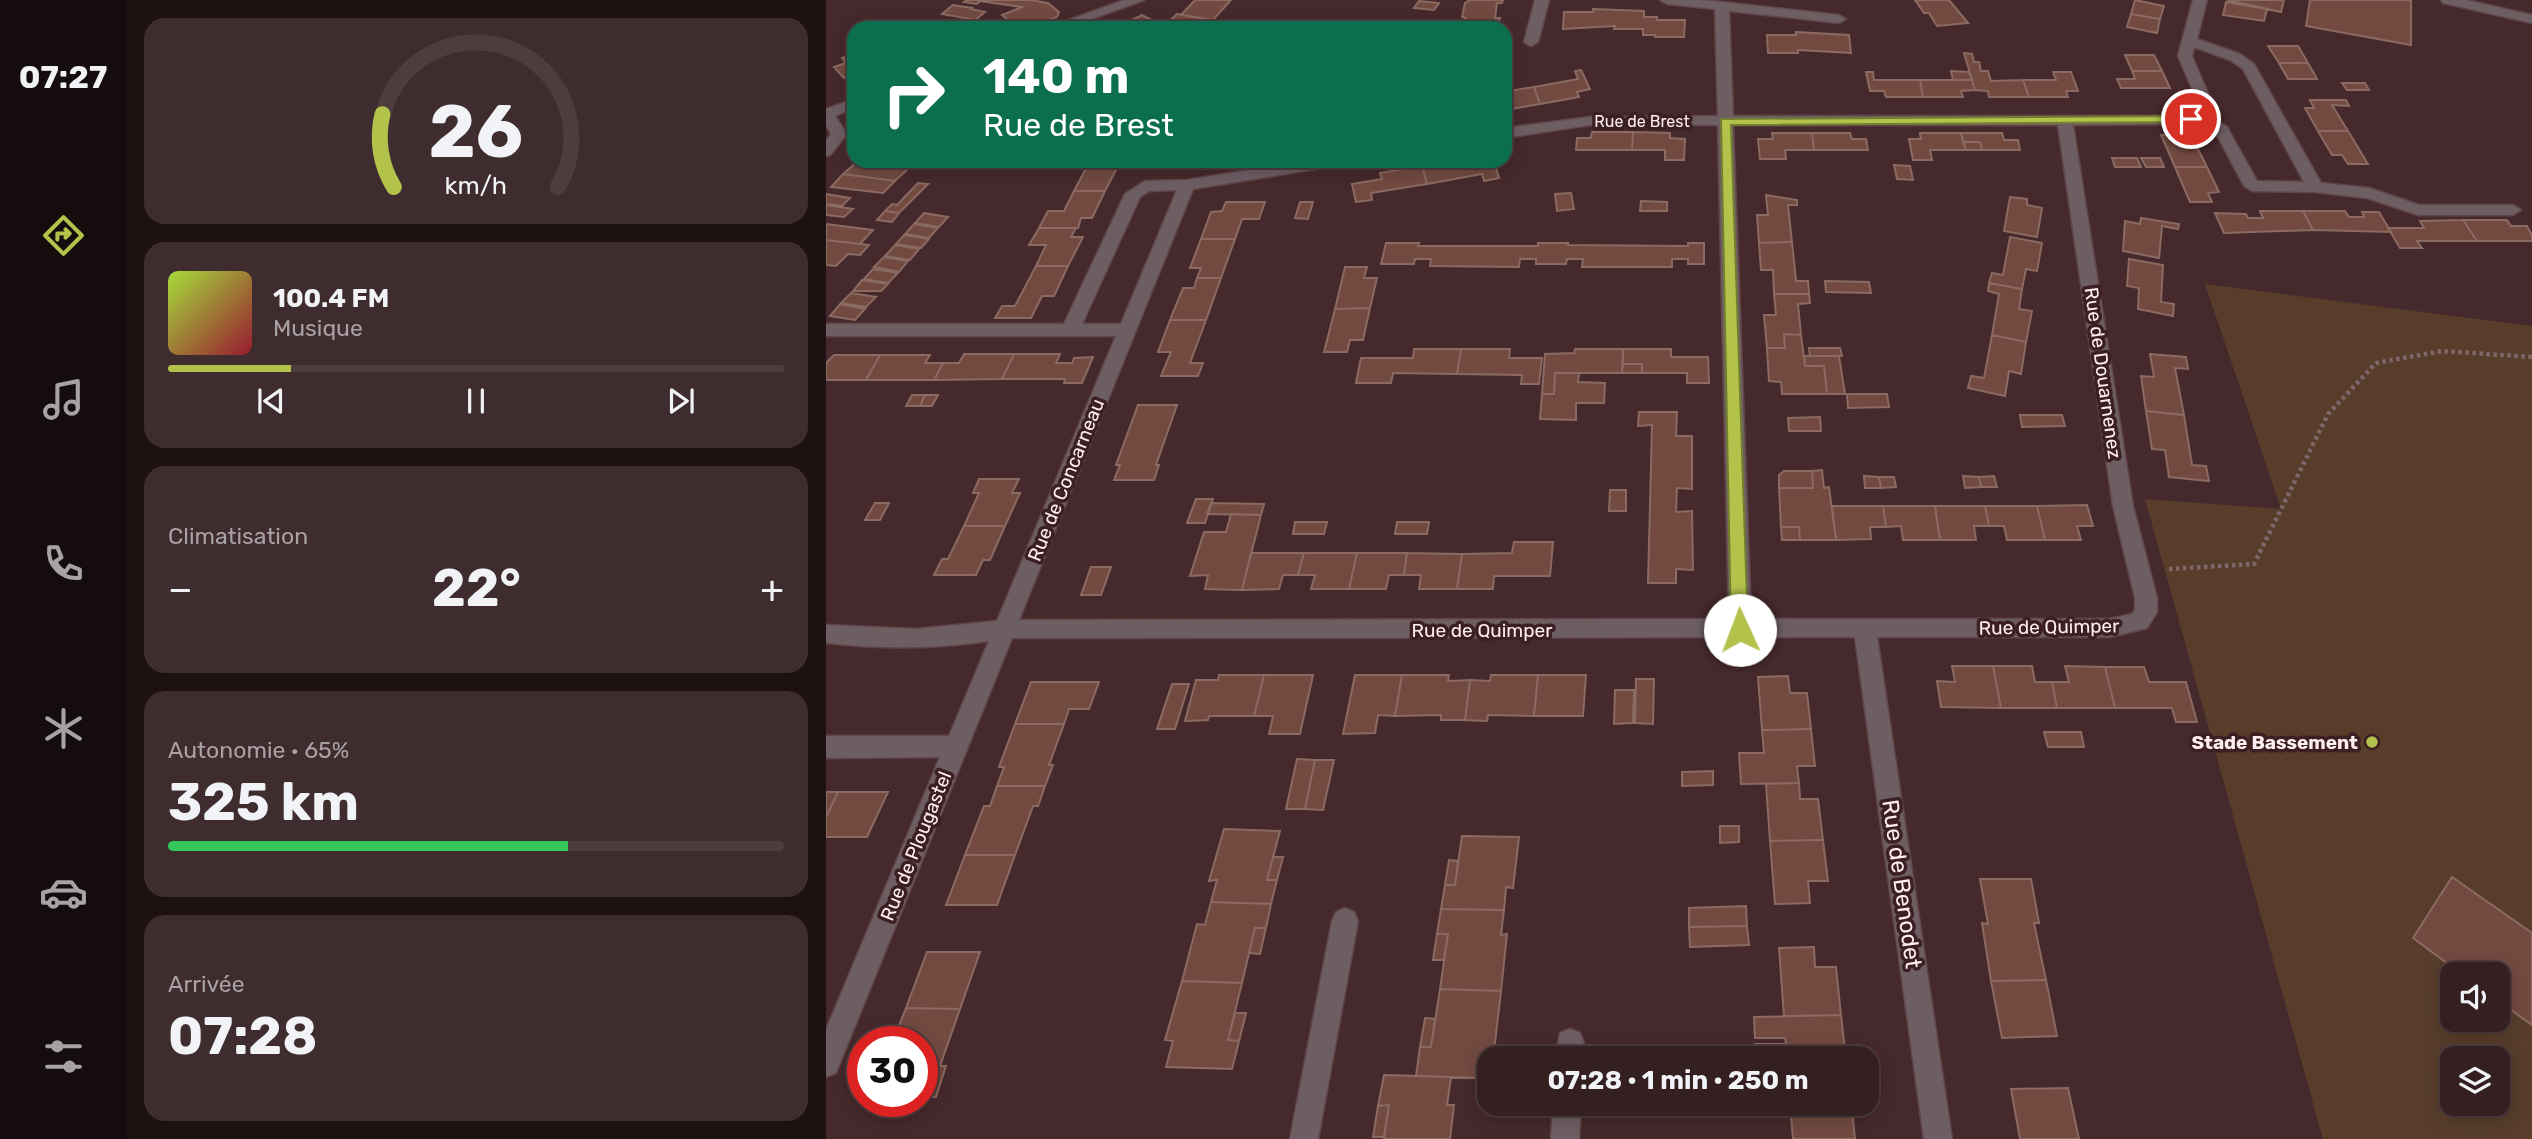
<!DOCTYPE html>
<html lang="fr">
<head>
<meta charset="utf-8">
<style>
  :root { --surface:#341f21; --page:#3f2c2e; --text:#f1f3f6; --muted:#a9a2a5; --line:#4e3d3f; --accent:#b3c24b }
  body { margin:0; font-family:Rubik,sans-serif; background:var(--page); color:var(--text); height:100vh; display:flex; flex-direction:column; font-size:26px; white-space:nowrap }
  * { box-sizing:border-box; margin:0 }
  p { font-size:23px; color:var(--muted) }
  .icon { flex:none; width:38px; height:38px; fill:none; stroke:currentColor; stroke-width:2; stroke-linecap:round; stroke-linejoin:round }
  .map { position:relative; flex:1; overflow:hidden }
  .panel { display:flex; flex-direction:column; gap:18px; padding:18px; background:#1d1112; width:700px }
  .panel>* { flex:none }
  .banner { position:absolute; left:21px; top:21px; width:665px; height:147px; border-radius:21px; box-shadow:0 4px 18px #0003,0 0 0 2px var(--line); background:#0b6e4f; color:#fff; overflow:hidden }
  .tools { position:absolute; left:1614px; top:962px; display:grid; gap:14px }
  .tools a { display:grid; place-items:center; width:70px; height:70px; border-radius:14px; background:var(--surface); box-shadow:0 4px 18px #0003,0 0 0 2px var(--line); font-size:35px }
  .speed { position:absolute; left:21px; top:1026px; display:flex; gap:14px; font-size:35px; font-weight:700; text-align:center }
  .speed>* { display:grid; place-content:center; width:91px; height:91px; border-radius:50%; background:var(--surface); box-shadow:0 4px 18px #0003,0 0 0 2px var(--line); line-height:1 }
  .speed .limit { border:10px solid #d22; background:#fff; color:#111 }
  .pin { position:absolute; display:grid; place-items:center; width:60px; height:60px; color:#fff; margin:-30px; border:4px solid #fff; border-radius:50%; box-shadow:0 2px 7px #0007 }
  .me { position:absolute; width:77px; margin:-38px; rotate:358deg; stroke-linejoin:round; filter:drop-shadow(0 0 5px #0008) }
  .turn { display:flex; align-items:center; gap:24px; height:147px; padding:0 21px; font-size:32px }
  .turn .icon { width:91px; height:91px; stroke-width:2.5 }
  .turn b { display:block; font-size:49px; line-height:60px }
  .big { font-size:52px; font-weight:700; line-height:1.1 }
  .panel .card { flex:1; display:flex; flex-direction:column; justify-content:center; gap:10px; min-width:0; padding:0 24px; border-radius:21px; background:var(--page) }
  .panel .dial { align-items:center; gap:0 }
  .dial svg { height:182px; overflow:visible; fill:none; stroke:var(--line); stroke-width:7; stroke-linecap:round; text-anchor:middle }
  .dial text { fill:var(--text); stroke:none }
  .song { display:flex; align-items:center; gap:21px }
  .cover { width:84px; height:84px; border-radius:10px; background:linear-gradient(135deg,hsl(80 70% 55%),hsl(350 70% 35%)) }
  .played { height:7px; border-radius:4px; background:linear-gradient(90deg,var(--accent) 20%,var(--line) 20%) }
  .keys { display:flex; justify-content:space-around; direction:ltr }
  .heat { display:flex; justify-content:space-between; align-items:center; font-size:38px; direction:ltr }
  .charge { height:10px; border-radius:5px; background:linear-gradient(90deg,#34c759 65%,var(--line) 0) }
  .trip { position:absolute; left:651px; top:1046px; width:402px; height:70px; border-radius:21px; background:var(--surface); box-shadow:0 4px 18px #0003,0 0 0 2px var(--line); font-weight:700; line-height:70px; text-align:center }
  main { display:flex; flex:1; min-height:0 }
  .dock { display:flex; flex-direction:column; width:126px; justify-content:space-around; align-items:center; background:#150c0d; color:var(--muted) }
  .dock .icon { width:49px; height:49px }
  .dock .current { color:var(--accent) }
  .dock b { font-size:32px; color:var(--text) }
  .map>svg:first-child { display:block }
  .green { fill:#583d2b; fill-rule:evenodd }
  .building { fill:#724a40; stroke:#8b6a62; stroke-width:2 }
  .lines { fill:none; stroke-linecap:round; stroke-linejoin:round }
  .minor-casing { stroke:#604547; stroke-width:3 }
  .path { stroke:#806769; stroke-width:4.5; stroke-dasharray:3.5 3.5; stroke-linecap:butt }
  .minor { fill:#6d5e64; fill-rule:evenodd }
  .route { fill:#b3c24b; stroke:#747e31; stroke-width:2 }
  .poi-dot { fill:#b3c24b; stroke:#3b1f22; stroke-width:2.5 }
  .labels { text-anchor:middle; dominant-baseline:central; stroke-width:7; stroke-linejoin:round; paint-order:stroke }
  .far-street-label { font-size:16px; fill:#ffeeef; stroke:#3b1f22 }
  .street-label { font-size:19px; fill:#ffeeef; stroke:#3b1f22 }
  .poi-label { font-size:19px; font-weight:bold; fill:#ffeeef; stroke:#3b1f22; text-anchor:end }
  .near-street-label { font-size:23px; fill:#ffeeef; stroke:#3b1f22 }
</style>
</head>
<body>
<main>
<nav class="dock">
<b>07:27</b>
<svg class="icon current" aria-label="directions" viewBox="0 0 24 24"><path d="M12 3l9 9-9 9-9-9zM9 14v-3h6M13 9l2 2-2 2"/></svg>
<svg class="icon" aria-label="music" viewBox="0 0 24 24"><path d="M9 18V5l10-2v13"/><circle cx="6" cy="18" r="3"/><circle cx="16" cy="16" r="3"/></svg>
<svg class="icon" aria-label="phone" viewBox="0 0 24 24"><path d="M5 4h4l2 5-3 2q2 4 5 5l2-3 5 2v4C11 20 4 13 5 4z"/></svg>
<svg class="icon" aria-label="climate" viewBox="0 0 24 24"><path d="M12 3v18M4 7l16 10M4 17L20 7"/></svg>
<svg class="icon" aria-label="car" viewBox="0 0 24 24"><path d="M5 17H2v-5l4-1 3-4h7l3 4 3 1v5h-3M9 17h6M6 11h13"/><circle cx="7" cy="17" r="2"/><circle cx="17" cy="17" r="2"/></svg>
<svg class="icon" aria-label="filters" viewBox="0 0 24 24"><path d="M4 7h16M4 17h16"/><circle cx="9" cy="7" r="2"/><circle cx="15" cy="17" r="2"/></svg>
</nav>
<section class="panel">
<div class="card dial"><svg viewBox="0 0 100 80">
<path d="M14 69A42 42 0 1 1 86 69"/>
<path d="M14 69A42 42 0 0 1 9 37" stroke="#b3c24b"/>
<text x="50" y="56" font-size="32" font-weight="700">26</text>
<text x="50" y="72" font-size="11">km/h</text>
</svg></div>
<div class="card">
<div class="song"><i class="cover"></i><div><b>100.4 FM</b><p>Musique</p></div></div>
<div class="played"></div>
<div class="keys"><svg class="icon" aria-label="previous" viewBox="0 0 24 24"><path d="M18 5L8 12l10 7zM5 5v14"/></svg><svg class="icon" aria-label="pause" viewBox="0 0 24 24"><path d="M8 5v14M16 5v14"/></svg><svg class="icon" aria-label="next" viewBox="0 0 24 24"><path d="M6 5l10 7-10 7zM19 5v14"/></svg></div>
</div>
<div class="card"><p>Climatisation</p>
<div class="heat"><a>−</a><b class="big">22°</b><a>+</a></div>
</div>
<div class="card"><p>Autonomie · 65%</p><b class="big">325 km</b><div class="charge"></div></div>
<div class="card"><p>Arrivée</p><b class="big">07:28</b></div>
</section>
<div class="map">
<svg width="1706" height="1139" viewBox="0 0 1706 1139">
  <rect width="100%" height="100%" fill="#46292c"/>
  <path class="green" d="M1379 284 1706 326V1139H1497L1319 499 1455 509ZM1626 975H1671V1020H1626ZM1626 1059H1671V1104H1626Z"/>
  <path class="building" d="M141 0H204L222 3 233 12 231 17 201 28H191L176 15 196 7 154 1 151 4 138 2Z
    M369 0H405L387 20 355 15Z
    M644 0H677L676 3H671L669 18H674L672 25H667V28H634L635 24H639L640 18 636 17 639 3Z
    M1089 0H1123L1142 23 1111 26 1103 13H1098Z
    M1309 0 1338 6 1334 19 1305 14Z
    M1401 0H1458L1455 12Z
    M1484 0H1585V45L1480 26Z
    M593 1 613 3 608 10 588 8Z
    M1400 2 1441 9 1438 21 1397 15Z
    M127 5 146 8 145 9 159 12 149 20 116 14Z
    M767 9 818 11V17H831V20H859L858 37H829V35H817V29H788L789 26 737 29 738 12H767Z
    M351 14 387 20 445 28 345 26 340 28H289L316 15 338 26Z
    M1305 14 1334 19 1331 33 1301 27Z
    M970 32 1023 35 1025 53 972 50V53H942L941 35H970Z
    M1442 46H1472L1482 63H1453Z
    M1138 53 1146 54 1148 62H1153L1155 71H1162L1165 81 1197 80 1203 97H1163L1162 91 1149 90Z
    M28 54V74L18 78 8 67 20 63 16 58Z
    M1299 55H1328L1336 71H1306Z
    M1453 63H1482L1491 79H1462Z
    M755 70 764 89 751 92 753 97 714 104 708 87 752 79 749 71Z
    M1125 71 1143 72 1146 80H1127Z
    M1306 71H1336L1344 88H1295L1291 79H1309Z
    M1040 72H1047L1048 80H1094L1097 97H1060L1058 91H1044Z
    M1227 72H1245L1252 91H1240L1242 97H1203L1197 80H1230Z
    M1094 80H1146L1149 90 1135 91 1137 97H1097Z
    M679 83 683 91 708 87 714 104 679 110Z
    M1516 83H1539L1543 90H1521Z
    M1484 100H1520L1523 106 1506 105 1522 131H1492L1479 108H1488Z
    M1492 131H1522L1542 164H1522L1516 155H1506Z
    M766 132H807L806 150H750L751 138H765Z
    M807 132 844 133V138L859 139 858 160H839V150H806Z
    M946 133H986L988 150H959L960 159H934L932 139H947Z
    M986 133H1024L1026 139H1040L1042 150H988Z
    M1094 133H1135L1140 150H1104L1106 160H1087L1083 139H1095Z
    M1135 133H1176L1178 140H1192L1194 150H1156L1154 142H1137Z
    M1335 135H1355L1359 143H1369L1381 167H1349Z
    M1137 142H1154L1156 150H1140Z
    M1286 158H1311L1315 167H1289Z
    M1315 158H1334L1338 167H1320Z
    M32 161H65L60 166 82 169 69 181 17 174Z
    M73 161H124L118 166Z
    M264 161H284L281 166H292L279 191H248Z
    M627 161H638L639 165 668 161 673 178 658 181 656 174 601 184 596 166Z
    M1068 165 1084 166 1087 180 1071 179Z
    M596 166 601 184 545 193 546 200 530 202 526 184 556 179 554 173Z
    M1349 167H1381L1393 192 1382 193 1386 202H1364Z
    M17 174 69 181 57 193 5 187Z
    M92 183 102 184 73 213 59 211 66 204 71 205Z
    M248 191H279L266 218H255L252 228H213L222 211H238Z
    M745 193 748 209 731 211 729 194Z
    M0 194 24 198 16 206 0 204Z
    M940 195 971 200V205H962L966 242 933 243 931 215H942Z
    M1184 197 1201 199V205L1216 208 1211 237 1178 231Z
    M815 201 841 202V211H814Z
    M400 202H439L433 219H416L409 239H375L385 212 396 211Z
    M474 202H487L482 219 469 218Z
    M0 205 27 209 18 217 0 215Z
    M59 211 73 213 66 222 51 220Z
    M1434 211H1477L1487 230 1398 233 1389 213 1420 214 1422 218H1437Z
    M1477 211H1519L1523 217H1538L1536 212H1553L1565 232 1487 230Z
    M98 213 122 217 113 227 89 223Z
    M1315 218 1353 224 1352 229 1336 226 1333 258 1297 251 1299 221 1314 224Z
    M1637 220H1681L1685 226H1701L1706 235V241H1651Z
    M1637 220 1651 241H1591L1596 248H1574L1562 228H1598L1594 221Z
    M0 224 47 230 34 244 0 240Z
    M88 224 112 228 103 238 79 234Z
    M213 228H250L245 237H257L242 266H210L220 245H203Z
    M78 235 103 239 95 248 70 244Z
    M1184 237 1216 243 1211 271 1200 269 1196 289 1163 283 1166 273 1177 275Z
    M375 239H409L395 278H371L375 268H364Z
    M0 240 34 244 43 245 34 255 22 254 10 266 0 265Z
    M966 242 970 281H982L983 294H948L947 270H935L933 243Z
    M560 243H593L592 246H712V243H742V245L862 246V243H878V264H862V259H846V267H756L757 259H741L740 264H710V259H694L693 267 604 266 605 259H589L588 264H555Z
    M69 245 93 249 84 260 59 256Z
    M58 257 82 261 73 272 48 267Z
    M1303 259 1337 265 1335 302 1348 304 1347 316 1312 309 1313 288 1301 286Z
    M210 266H242L228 296H216L205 318H169L176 306H189Z
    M519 267H541L538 278H551L544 308 509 309Z
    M47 269 72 273 62 283 38 279Z
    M371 278H395L380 320H344L357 288H368Z
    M36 280 62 284 55 291H27Z
    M999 281 1043 282 1045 293 1000 292Z
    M1163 283 1196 289 1193 309 1206 311 1200 342 1166 335 1173 294 1162 291Z
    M25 293 50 297 40 307 15 303Z
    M948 294H983L984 303 972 304 975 335 958 334 959 348H941L938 315H950Z
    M14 304 39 309 29 320 4 316Z
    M544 308 537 340H524L521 352H498L509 309Z
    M344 320H380L364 363H377L372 376H335L345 352H332Z
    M958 334 975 335 979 366H998L1001 394H956L955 382 943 381 941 348H959Z
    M1166 335 1200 342 1195 374 1183 371 1179 396 1142 388 1145 376 1158 378Z
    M983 348H1014L1016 356H984Z
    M588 349H635L631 374 567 373 565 383H530L535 358H587Z
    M635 349H684L683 358H716L713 384H695L696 375 631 374Z
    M749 349H797L796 373H729L728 394H716L719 354 748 353Z
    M797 349H845V357H882L883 383H861V373H816V364H797Z
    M138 354H188L176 379 108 380 117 363H133Z
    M188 354H234L230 363H246L248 358 267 357 256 383H238L239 379H176Z
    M1324 354 1360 357 1362 369 1349 368 1358 415 1320 411 1315 376 1328 377Z
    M8 355H54L40 380H0V363Z
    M54 355H104L99 363H117L108 380H40Z
    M978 356H1013L1019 394H1001L998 366H979Z
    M797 364H816V373H796Z
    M729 373H753L752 382 779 383 778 403H750V420L714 419 716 394H728Z
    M1021 394H1061L1063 407 1022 408Z
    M86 395H99L94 406H80Z
    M99 395H112L106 406H94Z
    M312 405H351L330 465H333L328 480H288L294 465H290Z
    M1320 411 1358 415 1366 465 1380 466 1383 481 1343 477 1339 450 1326 449Z
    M813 412H851L850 436H866V489L851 488 850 512 866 511 867 570 850 569V583H822L826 425 812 426Z
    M1194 415H1236L1239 426 1196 427Z
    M994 417 995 431H963L962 418Z
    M996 470 998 488 1003 487 1010 540H974L973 527H955L953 488H987L986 471Z
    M958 471H986L987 488H953V475Z
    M1038 476 1053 477 1055 488H1039Z
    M1137 476 1153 477 1155 487 1139 488Z
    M1168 476 1171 487H1155L1153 477Z
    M1053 477H1068L1070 487 1055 488Z
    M153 479H193L186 493H194L179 526H138L153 493H147Z
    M784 490H800V511H783Z
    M370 499H387L379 523H361Z
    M49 503H63L54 520H39Z
    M385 503 438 504 435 515 381 514Z
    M1261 505 1267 526H1251L1255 540H1219L1211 506Z
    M1006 506H1057L1060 527H1044L1045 539 1010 540Z
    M1057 506H1109L1114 540H1077L1075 526 1060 527Z
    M1109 506H1159L1163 526H1148L1150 540H1114Z
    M1159 506H1211L1219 540H1181L1178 526H1163Z
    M405 514 435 515 416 590 379 589 382 575 364 576 378 532H400Z
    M469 522H501L498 534H467Z
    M571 522H603L601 534H569Z
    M138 526H179L164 560H157L150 575H108L116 559H122Z
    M955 527H973L974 540H956Z
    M688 542H727L724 576H668L667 589H631L636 554 686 553Z
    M425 553H478L472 575H457L453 589 416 590Z
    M478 553H531L523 589H485L489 575H472Z
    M531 553H581L578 575H563L560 589H523Z
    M581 553 636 554 631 589H593L595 575H578Z
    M265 567H285L275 595H255Z
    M1126 666H1167L1175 708 1115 707 1111 681 1129 682Z
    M1167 666H1206L1209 682H1226L1231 708H1175Z
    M1239 666 1279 667 1289 708H1231L1226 682H1243Z
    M1279 667H1318L1323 682H1360L1371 722H1350L1346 708H1289Z
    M393 675H438L428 716H383L382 720 359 721 370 680H392Z
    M438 675H487L474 734H443L447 716H428Z
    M529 675H576L569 716 552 715 549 733 517 734Z
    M576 675H623L622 681 644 680 639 720H615V715L569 716Z
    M665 675H712L708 716 662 715 661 721 639 720 644 680 664 681Z
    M712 675H760L757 716H708Z
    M962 676 964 693H981L985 729 936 730 932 677Z
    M810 679H828L827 724 809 723Z
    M205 682H273L263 709H243L238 724H189Z
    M346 684H363L349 729H331Z
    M789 690H808L807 723 788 724Z
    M189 724H238L223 765H227L219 786H171L178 767H173Z
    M985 729 989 766H971L973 783 915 784 913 753H938L936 730Z
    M1218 732H1255L1258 747H1222Z
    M471 759 489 760 479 809H460Z
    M489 760H508L497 810 479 809Z
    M887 771V785L856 786V772Z
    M973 783 974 799H992L997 840 944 841 940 784Z
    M171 786H219L212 806H207L189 855H139L158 806H164Z
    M0 792H12L0 817Z
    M12 792H62L41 837H0V817Z
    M894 826H913V842L894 843Z
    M398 829 454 831 441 880H451L445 904 385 902 391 880 383 881Z
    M636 836 693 837 687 888 680 887 678 910 615 909 619 885H629Z
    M997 840 1002 881H982L984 903 949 904 944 841Z
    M139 855H189L171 905H120Z
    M447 857H457L451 880H441Z
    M623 860 632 861 629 885H619Z
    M1626 877 1706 933V1025L1671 1000V975H1637L1587 938Z
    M1154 879H1205L1213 923H1208L1220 980 1165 981 1156 923 1162 924Z
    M385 902 445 904 440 928H429L416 983 356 981 371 924 379 925Z
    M920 906 921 926 863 927V908Z
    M615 909 678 910 675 935 681 934 675 991 614 989 622 934H611Z
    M921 926 923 945 864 947 863 927Z
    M429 928H440L434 954 423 953Z
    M611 934H622L618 960H607Z
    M988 947 989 967H1010L1015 1015 958 1016 953 948Z
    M101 952H154L134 1009 80 1008Z
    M1220 980 1231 1036 1176 1038 1165 981Z
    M356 981 416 983 402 1040 413 1041 406 1069 340 1067 347 1041 339 1040Z
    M614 989 675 991 668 1051H661L658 1078 590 1076 594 1047H605Z
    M80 1008 134 1009 114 1066H120L110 1097H96V1041H67Z
    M409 1013H420L413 1041 402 1040Z
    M1015 1015 1020 1059H930L929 1044H960L959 1038H929L928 1017Z
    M599 1018 609 1019 605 1047H594Z
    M558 1075 625 1077 621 1105H628L624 1139H558L563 1105 552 1106Z
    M1242 1088 1253 1139H1194L1185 1089Z
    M964 1104H1002L1003 1111H1026L1029 1139H967Z
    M563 1105 558 1137H547L552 1106Z"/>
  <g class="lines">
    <defs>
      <path id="minor" d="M298 0H318L241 28H221Z
        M709 0H723L712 42 705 46 698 42Z
        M834 0H877L1013 15 1020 19 1013 23 903 11 907 116H1355L1368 113 1373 105 1352 56 1367 0H1381L1371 39 1414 54 1428 64 1495 183 1543 188 1593 205H1687L1695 210 1687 215H1592L1541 198 1489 192 1426 191 1418 186 1390 133 1372 121 1355 124 1247 125 1307 506 1331 598V612L1321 628 1284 637H1051L1126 1139H1098L1029 637 186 638 10 1073 0 1077V1030L114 757 0 758V736H123L163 641C109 649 54 649 0 643V625L90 629 171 621 290 336H0V324H238L299 194 319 181 361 180 479 161H516L508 166 367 189 193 620 903 619 892 125H764L679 138V128L764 117 892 116 889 9 841 4ZM1368 47 1404 60 1417 69 1478 182 1431 181 1401 127 1382 115 1387 105 1366 56ZM907 125H1232L1287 506 1309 598V610L1306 614 1284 619H925ZM351 190 295 324H256L314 197 323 191Z
        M1615 0H1640L1706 15V23L1617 3Z
        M28 99V108L9 116 21 134 5 154 0 156V141L5 134 0 125V109Z
        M519 908 528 912 532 921 492 1139H464L506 921 510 912Z
        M744 1029 754 1033 758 1043 757 1059H729L734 1033Z
        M727 1104H755L753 1139H725Z"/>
    </defs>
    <use href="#minor" class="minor-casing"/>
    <path class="path" d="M1343 569 1428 564 1502 414 1550 363 1616 351 1706 357"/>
    <use href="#minor" class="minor"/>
  </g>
  <path class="route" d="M1365 116 1371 119 1369 122 905 125 922 630 920 635H908L905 630 895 119Z"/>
  <circle class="poi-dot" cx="1546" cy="742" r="7"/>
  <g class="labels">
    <g class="far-street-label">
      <text x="816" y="121">Rue de Brest</text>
    </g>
    <g class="street-label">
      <text transform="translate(1277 373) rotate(82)">Rue de Douarnenez</text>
      <text transform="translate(240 480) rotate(-68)">Rue de Concarneau</text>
      <text transform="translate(1223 627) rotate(-1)">Rue de Quimper</text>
      <text x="656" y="630">Rue de Quimper</text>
      <text transform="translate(90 846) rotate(-68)">Rue de Plougastel</text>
    </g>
    <g class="poi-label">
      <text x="1532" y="742">Stade Bassement</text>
    </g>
    <g class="near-street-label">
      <text transform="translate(1076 884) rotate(82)">Rue de Benodet</text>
    </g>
  </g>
</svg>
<div class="tools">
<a><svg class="icon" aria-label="sound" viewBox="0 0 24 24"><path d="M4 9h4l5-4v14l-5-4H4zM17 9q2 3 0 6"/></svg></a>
<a><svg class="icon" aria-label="layers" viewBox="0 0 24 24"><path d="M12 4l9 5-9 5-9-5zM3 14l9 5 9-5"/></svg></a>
</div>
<div class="speed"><div class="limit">30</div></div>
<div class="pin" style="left:1365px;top:119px;background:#d93025"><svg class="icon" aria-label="arrive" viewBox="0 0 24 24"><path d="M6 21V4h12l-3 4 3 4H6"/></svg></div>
<svg class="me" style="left:914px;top:630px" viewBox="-20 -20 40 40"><circle r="19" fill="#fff"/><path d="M0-13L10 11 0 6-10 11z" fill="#b3c24b"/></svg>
<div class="trip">07:28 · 1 min · 250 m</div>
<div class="banner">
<div class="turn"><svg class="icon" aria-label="right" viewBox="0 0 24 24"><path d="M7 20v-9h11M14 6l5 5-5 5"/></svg><div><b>140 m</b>Rue de Brest</div></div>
</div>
</div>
</main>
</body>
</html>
